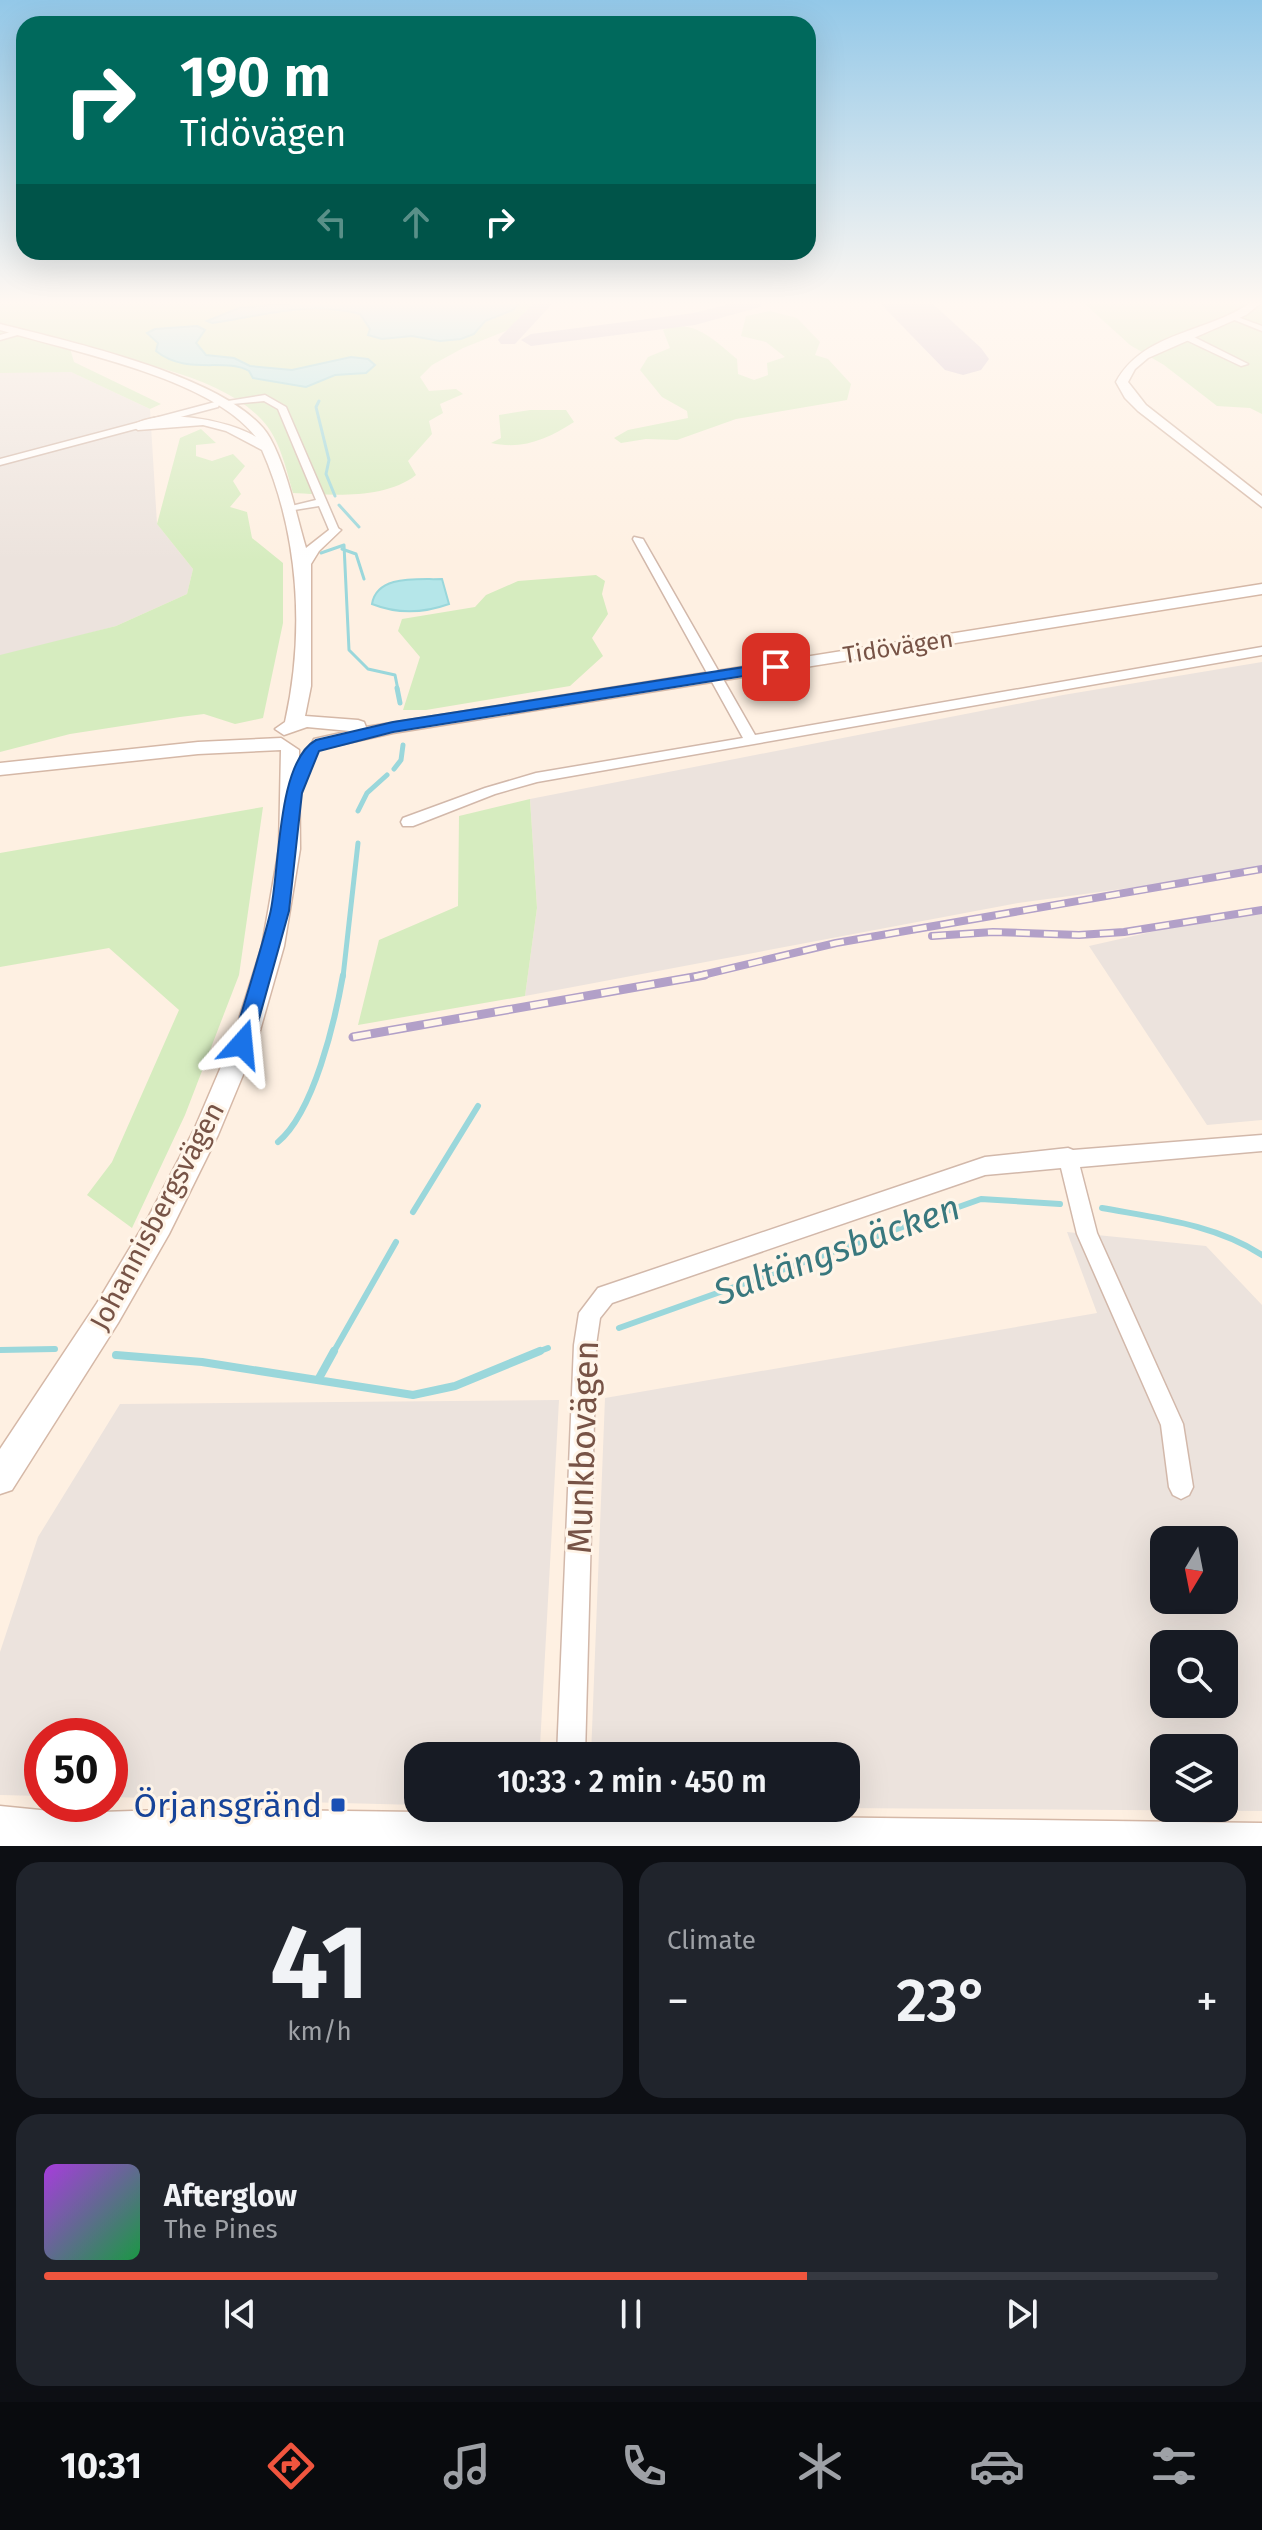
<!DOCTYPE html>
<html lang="en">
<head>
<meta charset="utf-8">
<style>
  :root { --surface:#171b24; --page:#20242c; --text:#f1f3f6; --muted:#9ea1a6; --line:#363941; --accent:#f0553e }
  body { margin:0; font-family:"Fira Sans",sans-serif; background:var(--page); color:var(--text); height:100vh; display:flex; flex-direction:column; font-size:30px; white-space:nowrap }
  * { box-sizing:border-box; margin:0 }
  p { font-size:26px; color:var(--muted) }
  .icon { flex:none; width:44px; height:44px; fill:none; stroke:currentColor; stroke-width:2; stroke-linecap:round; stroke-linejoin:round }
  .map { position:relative; height:1846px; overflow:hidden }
  .sheet { display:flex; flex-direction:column; gap:16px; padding:16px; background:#0d0f14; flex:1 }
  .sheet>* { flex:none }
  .hud { position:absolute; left:16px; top:16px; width:800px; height:244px; border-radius:24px; box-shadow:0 8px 32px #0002; background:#00695c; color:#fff; overflow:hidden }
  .needle { width:52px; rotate:190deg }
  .fabs { position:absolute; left:1150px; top:1526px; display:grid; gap:16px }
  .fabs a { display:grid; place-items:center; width:88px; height:88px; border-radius:16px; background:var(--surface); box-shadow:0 8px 32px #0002; font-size:40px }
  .speed { position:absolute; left:24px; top:1718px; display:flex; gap:16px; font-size:40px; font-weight:700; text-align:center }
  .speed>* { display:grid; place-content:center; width:104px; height:104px; border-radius:50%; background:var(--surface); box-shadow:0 8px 32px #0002; line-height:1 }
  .speed .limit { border:12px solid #d22; background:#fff; color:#111 }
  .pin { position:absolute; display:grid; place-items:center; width:68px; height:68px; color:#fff; margin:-34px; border-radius:16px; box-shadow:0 4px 12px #0006 }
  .me { position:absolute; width:88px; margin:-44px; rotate:18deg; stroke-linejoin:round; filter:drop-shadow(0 0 6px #0008) }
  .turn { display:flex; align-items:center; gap:28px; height:168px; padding:0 32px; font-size:36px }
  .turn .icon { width:104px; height:104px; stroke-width:2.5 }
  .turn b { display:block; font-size:56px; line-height:68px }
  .lanes { display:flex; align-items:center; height:76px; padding:0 32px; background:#0003; justify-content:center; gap:40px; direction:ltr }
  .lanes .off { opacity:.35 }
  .big { font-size:60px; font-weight:600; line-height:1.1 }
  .sheet .widget { flex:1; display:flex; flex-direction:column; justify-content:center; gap:12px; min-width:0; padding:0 28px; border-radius:24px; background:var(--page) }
  .sheet .dial { align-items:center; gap:0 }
  .dial b { font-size:104px; line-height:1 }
  .song { display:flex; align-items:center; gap:24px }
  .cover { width:96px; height:96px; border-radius:12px; background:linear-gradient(135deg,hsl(280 70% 55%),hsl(140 70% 35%)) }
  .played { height:8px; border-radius:4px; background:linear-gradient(90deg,var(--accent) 65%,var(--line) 65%) }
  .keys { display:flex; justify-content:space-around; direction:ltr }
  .heat { display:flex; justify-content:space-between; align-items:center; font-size:44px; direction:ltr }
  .sheet .tiles { flex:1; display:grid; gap:16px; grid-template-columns:1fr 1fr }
  .widget:last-child { grid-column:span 2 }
  .trip { position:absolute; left:404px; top:1742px; width:456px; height:80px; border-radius:24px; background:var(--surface); box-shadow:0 8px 32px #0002; font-weight:600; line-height:80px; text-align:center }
  .dock { display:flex; height:128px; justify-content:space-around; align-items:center; background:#090b0e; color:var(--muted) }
  .dock .icon { width:56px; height:56px }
  .dock .on { color:var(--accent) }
  .dock b { font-size:36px; color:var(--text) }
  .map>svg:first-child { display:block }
  .industrial { fill:#ece3dd; fill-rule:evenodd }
  .green { fill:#d6ecbf }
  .water { fill:#b5e6e9; stroke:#9ad7db; stroke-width:2 }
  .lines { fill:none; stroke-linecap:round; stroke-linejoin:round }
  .stream-far3 { stroke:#9ad7db; stroke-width:3 }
  .stream-far2 { stroke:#9ad7db; stroke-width:5 }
  .stream-far1 { stroke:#9ad7db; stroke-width:6 }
  .stream { stroke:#9ad7db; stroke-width:8 }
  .taxiway { fill:#d8c8d5; fill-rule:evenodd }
  .runway { fill:#d8c8d5; fill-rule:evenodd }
  .street-casing { stroke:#d2b8aa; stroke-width:3 }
  .secondary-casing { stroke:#d5b8a7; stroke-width:3 }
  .street { fill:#fff; fill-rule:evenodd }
  .secondary { fill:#fff; fill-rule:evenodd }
  .rail-far1-casing { stroke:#b2a0c8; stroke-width:8 }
  .rail-casing { stroke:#b2a0c8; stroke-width:9 }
  .rail-far1 { stroke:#fff5e9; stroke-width:5; stroke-dasharray:14; stroke-linecap:butt }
  .rail { stroke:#fff5e9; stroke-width:6; stroke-dasharray:18; stroke-linecap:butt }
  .route { fill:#1a73e8; stroke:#114b97; stroke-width:2 }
  .transit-dot { fill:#1a4fb4; stroke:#fff5e9; stroke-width:3 }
  .labels { text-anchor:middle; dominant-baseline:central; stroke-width:6; stroke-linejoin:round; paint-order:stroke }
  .far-street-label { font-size:24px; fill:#775346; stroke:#fff5e9 }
  .street-label { font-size:28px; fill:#775346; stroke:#fff5e9 }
  .near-street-label { font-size:34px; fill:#775346; stroke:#fff5e9 }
  .near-transit-label { font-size:34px; fill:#164399; stroke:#fff5e9; text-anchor:end }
  .near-water-label { font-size:36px; font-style:italic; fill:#39787e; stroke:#fff5e9 }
</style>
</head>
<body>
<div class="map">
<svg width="1262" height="1846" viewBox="0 0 1262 1846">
  <rect width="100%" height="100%" fill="#fef0e2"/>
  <path class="industrial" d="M25 371 71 372 150 409 157 524 193 569 187 594 116 626 0 657V373Z
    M1262 662V870L1018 903 525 996 537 908 530 799 1063 695Z
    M1262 907V1120L1207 1125 1089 946Z
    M1067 1232 1206 1246 1262 1305V1811L838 1808H846V1756H591L605 1398 1097 1313ZM1164 1540H1224V1600H1164ZM1164 1644H1224V1704H1164ZM1164 1748H1224V1808H1164Z
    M559 1400 540 1746 536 1756H418V1805L110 1797V1736H42V1796L0 1795V1652L38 1537 120 1404Z"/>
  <path class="green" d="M0 303H534L508 330 463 348 432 365 420 377 429 391 456 389 463 394 440 404 443 413 429 421 432 434 408 461 416 475C384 500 331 495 293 493 286 469 280 439 262 420 220 374 127 361 69 345L74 362 161 404 150 409 71 372 0 373Z
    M1084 303H1262V414L1250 408 1217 406 1164 365 1130 345Z
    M770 311 797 318 820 342 815 355 828 359 851 384 847 400 736 419 677 440 646 439 621 443 614 438 628 430 688 418 687 411 662 397 640 370 648 357 670 348 663 330C693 317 715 341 737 359L738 374 754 380 768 375 767 363 785 357 766 342 741 336 746 316Z
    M530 410H566L574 422C548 439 523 450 491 443L501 438 499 415Z
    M201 429 216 443 196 445V456L212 461 233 454 245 466 233 481 241 494 230 507 247 512 252 538 283 563V623L263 718 235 724 204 714 180 717 70 734 0 752V655L116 626 187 594 193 569 157 524 180 438Z
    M596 575 605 581 602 594 608 614 592 638 603 656 570 686 426 710H403L420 657 398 631 402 619 475 607 486 595 518 581Z
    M530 799 537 908 525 996 358 1025 379 940 458 906 459 816Z
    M263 807 239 975 185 1115 132 1228 87 1195 112 1162 179 1010 109 948 0 967V853Z"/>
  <path class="water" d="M293 303H519L513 310 485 321 474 334 461 339 440 341 412 336 382 339 368 335 370 329 360 314C309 300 262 316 212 323L207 321 239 308Z
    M197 326 205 330 196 343 206 355 234 358 250 366 292 370 351 357 368 359 375 365 366 373 335 375 306 387 253 378 249 371C225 357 187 376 156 351L158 343 147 333 155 329Z
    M442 579 449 604C424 613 397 614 372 604 377 574 419 580 442 579Z"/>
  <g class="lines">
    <path class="stream-far3" d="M319 401 316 407 329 460 326 474 335 496
      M339 505 359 527
      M342 549 356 554 364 579
      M321 553 344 545 349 650 368 669 395 675 398 690"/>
    <path class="stream-far2" d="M397 688 400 703
      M394 769 401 760 403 745
      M358 811 367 793 387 775
      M343 977 358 843"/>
    <path class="stream-far1" d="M278 1142C314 1112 335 1021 343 975
      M1102 1208C1156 1218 1215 1224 1262 1255
      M413 1212 478 1106
      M619 1328 981 1199 1060 1204
      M0 1350 55 1349
      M333 1353 396 1242
      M535 1353 548 1348"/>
    <path class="stream" d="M116 1355 202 1362 413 1395 455 1386 540 1351
      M318 1380 334 1351"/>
    <path class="taxiway" d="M534 303H553L515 344H501L498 340 501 336Z
      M733 303H762L760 307 695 325 531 346 521 340 531 334 694 313Z"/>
    <path class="runway" d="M880 303H932L981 348 989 359 981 370 963 375 945 370Z"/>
    <defs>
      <path id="street" d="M1232 315 1262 326V331L1232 319Z
        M18 330 21 334 0 340V335Z
        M1182 334H1188L1248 364 1241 366 1182 338Z
        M265 395 286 407 339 530 338 532H330L319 506 288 511 283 508 316 500 278 409 264 401 232 404 228 401Z
        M215 402 219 405 218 407 0 465V459Z
        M634 537 643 539 755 735 1262 647V655L537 782 495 794 413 826H403L401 822 403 818 485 788 536 773 743 738 633 539Z
        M1262 1135V1151L1080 1167 1097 1233 1183 1424 1193 1487 1189 1495 1181 1499 1173 1495 1169 1487 1161 1425 1077 1234 1061 1168 985 1175 612 1303 600 1318 596 1345 585 1756H557L574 1345 579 1313 598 1288 985 1157 1068 1148 1073 1150Z
        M554 1808H582L581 1834 577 1844H557L553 1834Z"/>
      <path id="secondary" d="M1250 303H1261L1246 315 1148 358 1135 369 1128 382 1146 405 1262 496V507L1138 411 1125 398 1116 382C1143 332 1207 333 1250 303Z
        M0 324C67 341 236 378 270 438 288 471 295 511 306 548L334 526 341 530 319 551 311 564V686L305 716 358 720 364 722 366 727 1262 584V594L393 733 321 749 312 743 314 739 350 731 307 727 284 735 275 729 285 722C305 633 299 534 262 450L226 431 203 425 138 430 132 426C160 407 228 420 256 437 209 377 73 352 0 330Z
        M281 738 299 750 300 849 284 946 257 1041 218 1135 169 1234 118 1323 12 1490 0 1494V1449L97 1303 149 1216 194 1130 232 1041 262 946 279 849 281 750 198 754 0 775V763L198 742Z
        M0 1806 70 1813 195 1809 1262 1823V1846H0Z"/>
    </defs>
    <use href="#street" class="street-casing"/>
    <use href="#secondary" class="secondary-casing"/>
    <use href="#street" class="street"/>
    <use href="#secondary" class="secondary"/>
    <defs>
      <path id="rail-far1" d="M932 936 993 932 1079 935 1124 932 1262 910
        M694 977 836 943 1262 869"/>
      <path id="rail" d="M353 1037 705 975"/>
    </defs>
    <use href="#rail-far1" class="rail-far1-casing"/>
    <use href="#rail" class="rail-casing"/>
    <use href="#rail-far1" class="rail-far1"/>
    <use href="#rail" class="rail"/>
  </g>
  <linearGradient id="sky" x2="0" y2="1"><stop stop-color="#93c8e8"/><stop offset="0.54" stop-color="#fff8f2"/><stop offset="1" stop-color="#fff8f2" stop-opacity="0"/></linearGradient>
  <rect width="1262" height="561" fill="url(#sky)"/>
  <path class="route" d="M776 662 783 667 781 670 393 732 319 751 302 793 289 911 252 1044 249 1050 242 1052 235 1050 232 1044C245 1001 259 958 270 914 280 873 276 762 316 740L393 722Z"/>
  <rect class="transit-dot" x="330" y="1797" width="16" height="16" rx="4"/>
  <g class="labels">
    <g class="far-street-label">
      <text transform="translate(898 647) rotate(-9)">Tidövägen</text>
    </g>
    <g class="street-label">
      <text transform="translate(157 1216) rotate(-62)">Johannisbergsvägen</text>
    </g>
    <g class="near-street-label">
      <text transform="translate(583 1447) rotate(-88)">Munkbovägen</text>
    </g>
    <g class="near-transit-label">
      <text x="322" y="1805">Örjansgränd</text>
    </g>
    <g class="near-water-label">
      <text transform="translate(837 1250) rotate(-20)">Saltängsbäcken</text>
    </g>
  </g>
</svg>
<div class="fabs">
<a><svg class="needle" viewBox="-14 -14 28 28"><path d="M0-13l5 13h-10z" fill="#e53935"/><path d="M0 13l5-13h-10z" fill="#9ea1a6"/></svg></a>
<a><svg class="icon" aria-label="search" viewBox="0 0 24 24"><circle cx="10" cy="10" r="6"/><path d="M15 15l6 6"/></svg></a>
<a><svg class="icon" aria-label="layers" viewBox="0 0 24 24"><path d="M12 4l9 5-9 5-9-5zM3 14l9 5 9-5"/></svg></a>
</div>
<div class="speed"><div class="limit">50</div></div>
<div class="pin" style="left:776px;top:667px;background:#d93025"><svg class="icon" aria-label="arrive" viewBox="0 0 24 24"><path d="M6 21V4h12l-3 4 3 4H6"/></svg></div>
<svg class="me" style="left:242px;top:1044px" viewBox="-20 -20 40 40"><path d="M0-17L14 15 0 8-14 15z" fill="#1a73e8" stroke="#fff" stroke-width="4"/></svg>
<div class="trip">10:33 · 2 min · 450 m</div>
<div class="hud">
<div class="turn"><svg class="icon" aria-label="right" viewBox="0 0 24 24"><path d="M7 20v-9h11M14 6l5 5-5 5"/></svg><div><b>190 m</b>Tidövägen</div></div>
<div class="lanes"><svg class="icon off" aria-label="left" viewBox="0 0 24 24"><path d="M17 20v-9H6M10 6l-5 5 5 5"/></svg><svg class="icon off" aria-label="ahead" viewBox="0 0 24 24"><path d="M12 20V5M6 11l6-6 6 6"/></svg><svg class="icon" aria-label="right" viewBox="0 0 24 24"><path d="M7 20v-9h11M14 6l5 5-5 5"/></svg></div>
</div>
</div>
<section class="sheet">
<div class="tiles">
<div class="widget dial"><b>41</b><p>km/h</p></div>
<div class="widget"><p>Climate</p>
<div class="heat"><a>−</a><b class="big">23°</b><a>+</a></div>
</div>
<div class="widget">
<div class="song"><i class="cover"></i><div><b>Afterglow</b><p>The Pines</p></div></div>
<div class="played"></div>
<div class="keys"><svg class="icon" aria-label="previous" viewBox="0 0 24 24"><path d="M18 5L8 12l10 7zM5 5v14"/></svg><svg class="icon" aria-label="pause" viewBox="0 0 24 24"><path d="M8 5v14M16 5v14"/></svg><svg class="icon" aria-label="next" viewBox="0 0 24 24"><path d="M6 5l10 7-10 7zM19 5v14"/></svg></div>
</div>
</div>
</section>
<nav class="dock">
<b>10:31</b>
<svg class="icon on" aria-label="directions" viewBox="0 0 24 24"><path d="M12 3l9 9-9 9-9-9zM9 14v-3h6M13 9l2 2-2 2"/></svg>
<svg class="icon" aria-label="music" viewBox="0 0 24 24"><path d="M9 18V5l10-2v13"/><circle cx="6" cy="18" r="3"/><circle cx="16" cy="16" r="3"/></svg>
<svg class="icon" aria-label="phone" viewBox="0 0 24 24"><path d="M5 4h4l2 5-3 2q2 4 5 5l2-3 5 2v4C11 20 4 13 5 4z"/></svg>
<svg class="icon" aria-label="climate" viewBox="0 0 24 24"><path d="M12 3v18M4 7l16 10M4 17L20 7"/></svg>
<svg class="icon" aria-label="car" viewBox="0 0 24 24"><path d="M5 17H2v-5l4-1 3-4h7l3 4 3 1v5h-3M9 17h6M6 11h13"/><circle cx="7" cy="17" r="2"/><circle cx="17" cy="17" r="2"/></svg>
<svg class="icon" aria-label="filters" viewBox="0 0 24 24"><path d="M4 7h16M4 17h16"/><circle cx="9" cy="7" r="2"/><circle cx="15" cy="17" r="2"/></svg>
</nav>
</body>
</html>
